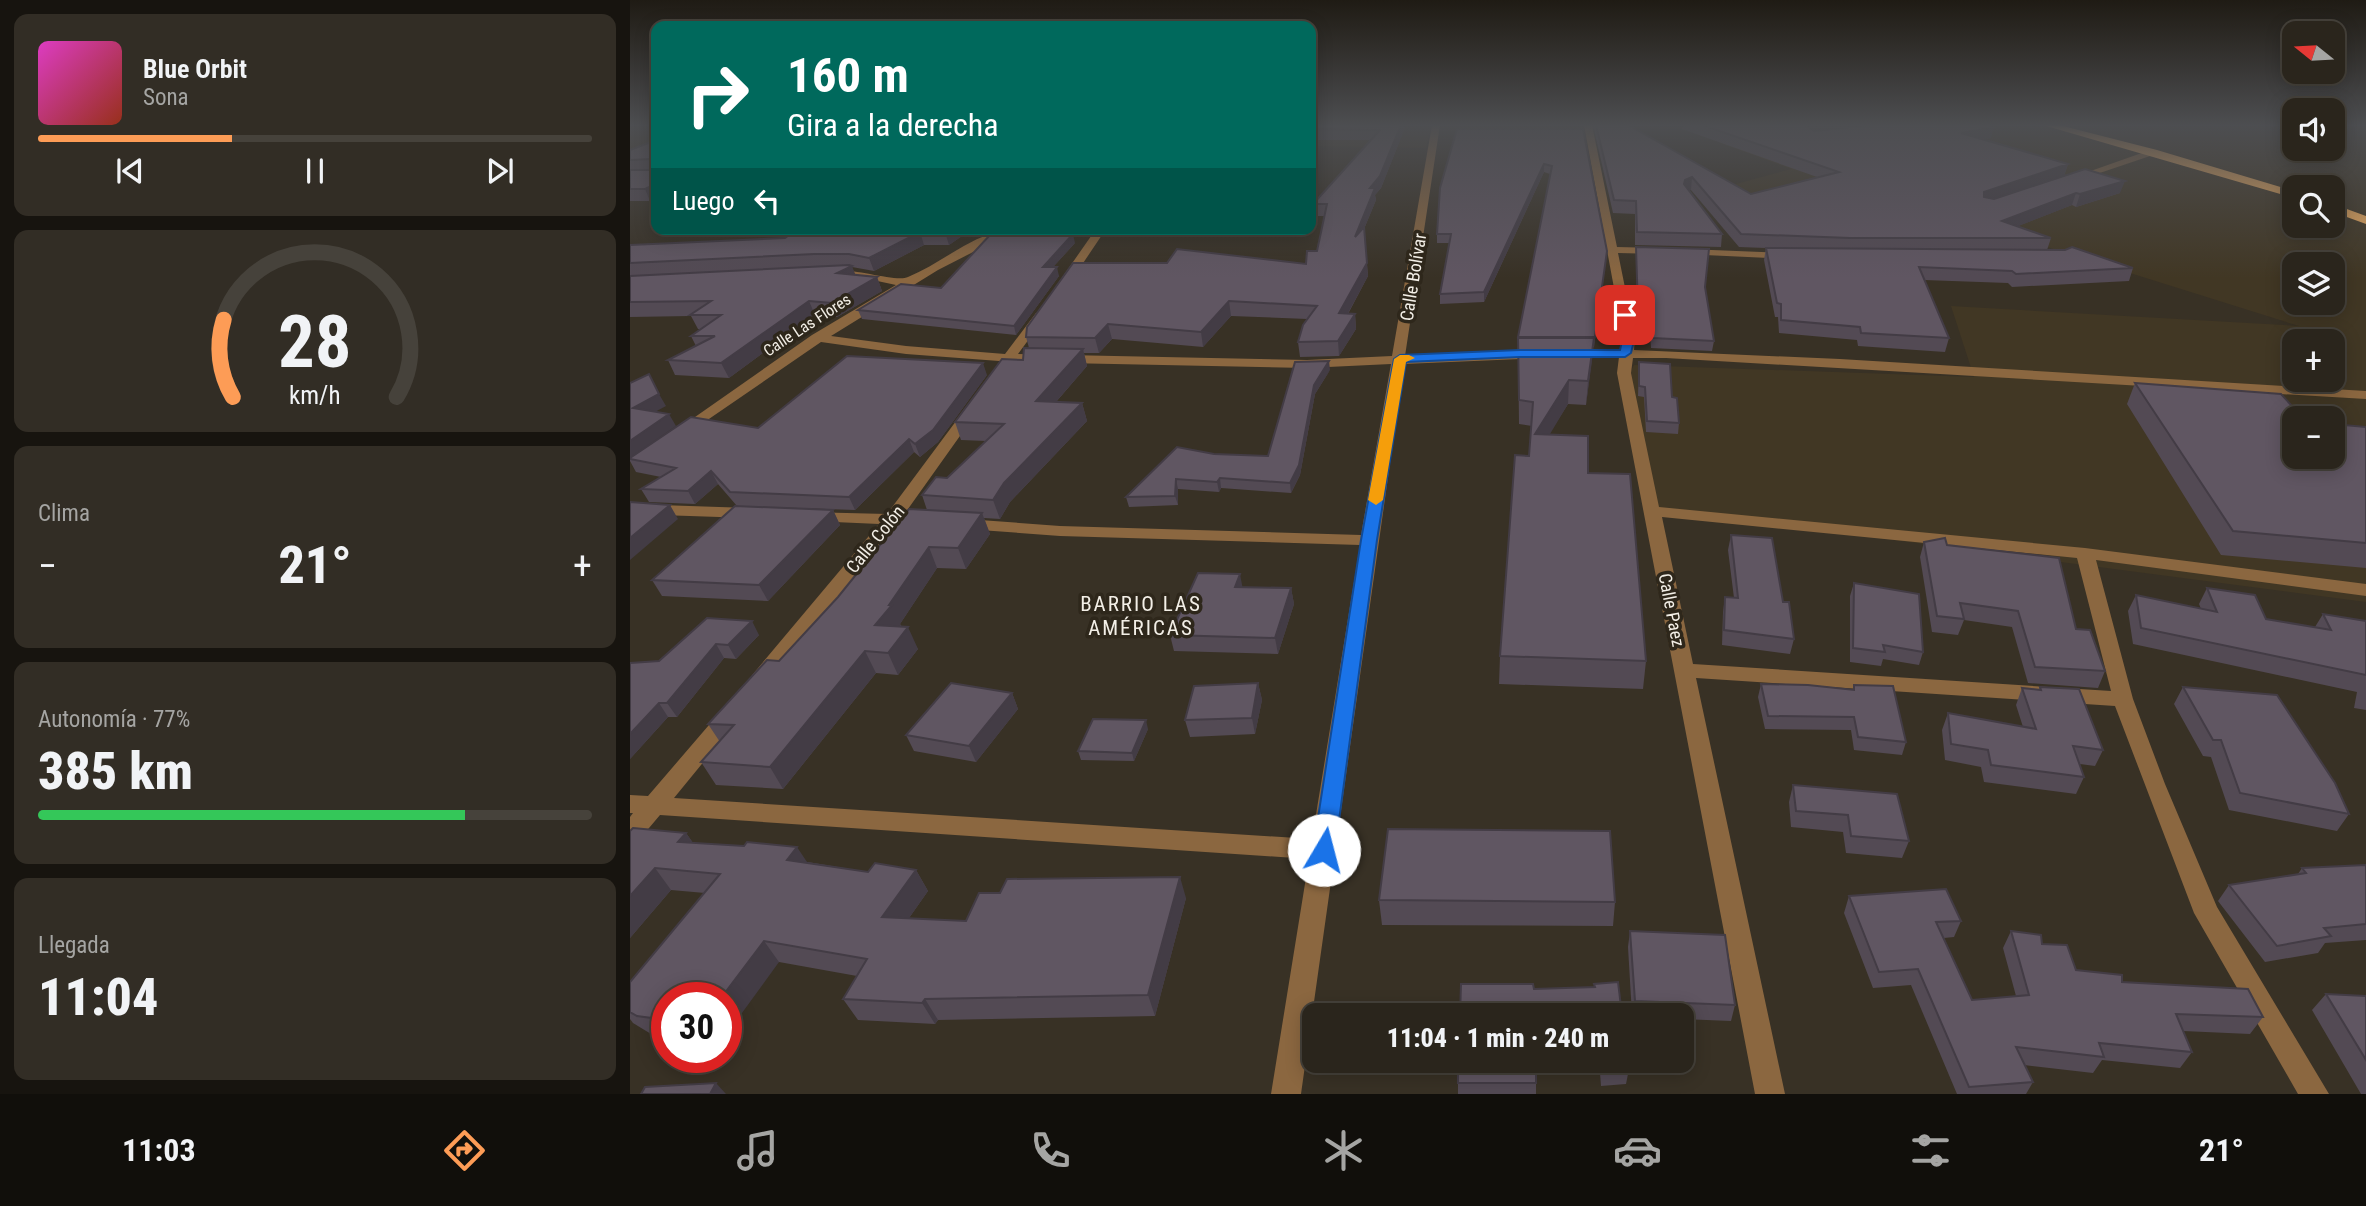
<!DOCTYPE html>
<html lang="es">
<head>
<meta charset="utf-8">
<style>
  :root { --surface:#2a251c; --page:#322d25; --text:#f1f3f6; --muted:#a5a5a3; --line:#46423b; --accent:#fd9c56 }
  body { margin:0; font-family:"Roboto Condensed",sans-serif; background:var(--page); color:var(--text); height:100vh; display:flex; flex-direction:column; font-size:26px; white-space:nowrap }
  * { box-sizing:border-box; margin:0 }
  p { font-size:23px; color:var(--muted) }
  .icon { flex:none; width:38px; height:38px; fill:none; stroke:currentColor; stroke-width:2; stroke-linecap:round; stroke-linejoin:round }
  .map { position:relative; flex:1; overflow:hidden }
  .side { display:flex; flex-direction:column; gap:14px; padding:14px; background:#17140f; width:630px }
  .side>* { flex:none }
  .guide { position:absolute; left:21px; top:21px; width:665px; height:214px; border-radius:14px; box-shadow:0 4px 18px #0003,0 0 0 2px var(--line); background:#00695c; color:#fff; overflow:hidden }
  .needle { width:46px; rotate:288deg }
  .tools { position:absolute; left:1652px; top:21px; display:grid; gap:14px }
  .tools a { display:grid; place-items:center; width:63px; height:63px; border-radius:14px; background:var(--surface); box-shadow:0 4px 18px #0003,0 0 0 2px var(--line); font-size:35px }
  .speed { position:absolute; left:21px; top:982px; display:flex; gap:14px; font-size:35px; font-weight:700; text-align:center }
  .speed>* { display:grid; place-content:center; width:91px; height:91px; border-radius:50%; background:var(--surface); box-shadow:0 4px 18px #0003,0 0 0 2px var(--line); line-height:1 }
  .speed .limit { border:10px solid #d22; background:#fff; color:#111 }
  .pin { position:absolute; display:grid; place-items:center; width:60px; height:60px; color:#fff; margin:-30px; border-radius:14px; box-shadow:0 4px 10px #0006 }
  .me { position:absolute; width:77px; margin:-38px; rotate:8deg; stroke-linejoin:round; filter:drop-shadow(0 0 5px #0008) }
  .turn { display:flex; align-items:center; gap:24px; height:147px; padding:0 21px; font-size:32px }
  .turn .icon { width:91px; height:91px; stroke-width:2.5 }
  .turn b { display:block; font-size:49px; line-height:60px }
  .then { display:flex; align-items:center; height:66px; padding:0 21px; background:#0003; gap:14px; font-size:26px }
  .big { font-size:52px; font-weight:800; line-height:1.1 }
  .side .widget { flex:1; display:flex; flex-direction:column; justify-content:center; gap:10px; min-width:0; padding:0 24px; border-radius:14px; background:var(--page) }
  .side .dial { align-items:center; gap:0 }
  .dial svg { height:182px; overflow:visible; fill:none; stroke:var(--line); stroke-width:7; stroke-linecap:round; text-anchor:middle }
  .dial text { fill:var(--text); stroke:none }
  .song { display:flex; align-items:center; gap:21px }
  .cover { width:84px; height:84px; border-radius:10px; background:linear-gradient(135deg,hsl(310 70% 55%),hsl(10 70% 35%)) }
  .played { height:7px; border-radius:4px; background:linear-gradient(90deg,var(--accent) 35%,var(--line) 35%) }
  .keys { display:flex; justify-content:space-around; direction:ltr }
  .heat { display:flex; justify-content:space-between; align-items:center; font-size:38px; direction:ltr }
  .charge { height:10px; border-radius:5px; background:linear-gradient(90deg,#34c759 77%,var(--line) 0) }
  .trip { position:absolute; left:672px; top:1003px; width:392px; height:70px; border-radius:14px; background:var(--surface); box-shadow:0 4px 18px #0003,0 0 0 2px var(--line); font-weight:800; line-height:70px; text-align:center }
  .tabs { display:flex; height:112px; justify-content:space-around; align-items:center; background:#110f0b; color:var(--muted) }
  .tabs .icon { width:49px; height:49px }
  .tabs .current { color:var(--accent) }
  .tabs b { font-size:32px; color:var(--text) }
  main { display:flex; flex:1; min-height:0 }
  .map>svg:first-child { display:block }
  .built { fill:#413724; fill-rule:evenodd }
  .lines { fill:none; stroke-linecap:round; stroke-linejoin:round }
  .minor { fill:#8b6740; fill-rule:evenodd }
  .highway { fill:#f8b361; fill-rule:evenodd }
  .wall { fill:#534a54 }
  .shaded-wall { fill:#433c45 }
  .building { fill:#605662; stroke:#433c45; stroke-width:2 }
  .route { fill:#1a73e8; stroke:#114b97; stroke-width:2 }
  .slow { fill:#f59e0b }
  .labels { text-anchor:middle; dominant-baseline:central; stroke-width:7; stroke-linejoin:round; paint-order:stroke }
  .far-street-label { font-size:16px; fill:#f3efe7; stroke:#2e271b }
  .street-label { font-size:18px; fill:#f3efe7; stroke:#2e271b }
  .quarter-label { font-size:21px; letter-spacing:2px; fill:#f3efe7; stroke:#2e271b }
</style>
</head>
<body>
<main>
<section class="side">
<div class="widget">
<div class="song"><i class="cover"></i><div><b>Blue Orbit</b><p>Sona</p></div></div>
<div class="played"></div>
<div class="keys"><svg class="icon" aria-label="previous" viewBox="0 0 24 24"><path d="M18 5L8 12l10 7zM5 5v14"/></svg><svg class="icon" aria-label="pause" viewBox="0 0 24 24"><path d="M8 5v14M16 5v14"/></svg><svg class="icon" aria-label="next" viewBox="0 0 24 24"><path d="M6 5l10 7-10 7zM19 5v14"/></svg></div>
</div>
<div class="widget dial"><svg viewBox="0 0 100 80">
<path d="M14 69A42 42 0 1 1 86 69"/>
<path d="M14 69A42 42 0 0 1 10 35" stroke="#fd9c56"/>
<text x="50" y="56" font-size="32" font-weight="700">28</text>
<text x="50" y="72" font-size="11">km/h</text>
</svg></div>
<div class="widget"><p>Clima</p>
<div class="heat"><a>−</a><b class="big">21°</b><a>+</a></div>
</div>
<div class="widget"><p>Autonomía · 77%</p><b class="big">385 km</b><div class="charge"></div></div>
<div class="widget"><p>Llegada</p><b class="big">11:04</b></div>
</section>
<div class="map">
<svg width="1736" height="1094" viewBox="0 0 1736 1094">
  <rect width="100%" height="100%" fill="#383125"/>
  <path class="built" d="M0 125H26V171H0Z
    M681 125H1057L965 129 800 131 796 148 681 146Z
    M1084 125H1664V149H1703V125H1736V602L1028 509 1000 373 1004 365 1344 377 1321 306 1669 326 1283 205 1187 230 1084 190 1161 169 1090 143ZM1664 187H1703V226H1664ZM1664 264H1703V303H1664ZM1664 341H1703V380H1664ZM1664 418H1703V457H1664Z"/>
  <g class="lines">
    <path class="minor" d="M802 125H810L775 356 911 350 918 354 911 358 774 364 671 1094H641L679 859 30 815 8 841 0 844V817L3 813H0V795L18 796 91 711 99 708 107 711 110 716 107 721 44 798 682 839 730 545 430 536 336 529 328 524 336 519 430 526 731 535 761 364 677 368 383 362 375 367 370 366 369 361 276 354 191 342 57 434 52 435 45 431 182 335 266 285 224 276 197 275V271C219 266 266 283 278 277 315 262 347 229 388 229L308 270 201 336 276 346 375 354 406 313 410 312 416 316 388 354 677 360 762 356Z
      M954 125H962L987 247 1029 248 1034 251 1029 254 988 253 1005 337 1004 350 1210 359 1736 391V399L1036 358H1003L1001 373 1029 507 1455 548 1736 584V596L1466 560 1503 699 1535 784 1587 907 1699 1094H1668L1564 913 1485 706 1066 678 1155 1094H1125L987 373 989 357H939L932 353 939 349 991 350 993 337ZM1032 517 1447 558 1481 691 1063 664Z
      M1523 149 1527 152 1526 154 1446 181 1438 179Z
      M466 229H476L439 284H431L429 282Z
      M1057 249 1158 253 1164 256 1158 259 1053 254V250Z
      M340 408 347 412 273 516 277 520 275 524 267 525 137 684H123L120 679 123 674 249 524 182 521 176 520 174 516 176 512 257 514 335 409Z
      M0 504 119 508 127 513 119 518 0 514Z"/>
    <path class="highway" d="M1413 125H1429L1527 150 1664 191V198Z
      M1703 204 1736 216V224L1703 212Z"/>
  </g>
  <path class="wall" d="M681 125H776L751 188 745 195 746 200 734 229 738 276 718 314H725L726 329 709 356 670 357 668 342 677 319 601 316 573 347 482 339 469 353H454L457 366 426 402 452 403 457 421 380 502 370 519 354 518 360 534 336 569 307 568 270 624 288 649 268 675 246 673 153 789 86 785 71 762 90 742 78 724 149 661 297 510 292 495 317 478 356 441 331 440 325 422 393 360 399 348 396 337 676 264 687 251 694 216H684L683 204 740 140H681Z
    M830 125H953L952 126H830Z
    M963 125H998L1121 194 1187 177 1052 129 1053 125H1357L1361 138 1354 139 1438 164 1434 176 1490 193 1446 207 1442 205 1388 226 1421 238 1417 250 1503 268 1499 281 1382 287 1378 283 1294 280 1319 338 1315 352 1228 346 1227 340 1149 333 1148 317H1145L1134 260 1136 248 1109 247 1061 190H1059L1092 234 1091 247 1005 245V214L983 213Z
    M953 129 977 251 976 260 964 347H963L956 405 938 404 919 434 958 473 1016 661 1013 689 869 684 870 656 899 456 902 426 889 424 888 338 920 174 914 172 854 302 810 304V294L820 243H807V234Z
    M26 140V198L20 201H0V150Z
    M342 229 319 245H294L244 271 222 267 225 275 247 277 252 291 207 317 185 315 99 378 45 375 38 360 66 346 61 336 70 329H68L61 316 0 317V245Z
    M445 243 423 267 429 276 386 335 232 319 228 310 311 288Z
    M1006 247 1075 287 1084 341 1082 351 1021 348 1019 320H1007Z
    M1009 362 1042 397 1049 423 1048 434 1016 432 1014 397 1008 396Z
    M700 370 685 394 670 475 661 493 591 488 589 492 548 489V505L499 507 496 497 584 454 638 456Z
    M357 375 308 442 290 457 284 452 225 510 107 506 88 484 65 504 19 502 11 489 31 477 6 472 0 461V458Z
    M1505 383 1664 457 1736 427V568L1591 555 1497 404Z
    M203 510 210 525 138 601 32 596 22 580Z
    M1101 535 1153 602 1164 639 1160 654 1092 645 1093 612 1095 597 1104 598 1098 550Z
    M1294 542 1317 545 1446 629 1475 671 1468 688 1398 683 1382 627 1334 620 1328 635 1302 632 1290 557Z
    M1224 583 1293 652 1289 665 1253 659 1251 666 1220 662V596Z
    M661 588 664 604 648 654 544 651 540 635Z
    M1577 588 1636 619 1685 627 1693 614 1736 621V710L1724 708 1727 692 1503 644 1498 611 1506 595 1571 609 1569 604Z
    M77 618 129 635 106 659 94 658 47 717H38L0 759 29 661Z
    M628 683 632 700 625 734 560 737 555 720Z
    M1131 684 1223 690 1224 685 1276 742 1272 755 1224 750 1221 730 1135 729 1128 697Z
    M1410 687 1473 750 1465 766 1450 764 1454 777 1446 794 1354 782 1351 767 1315 760 1312 730 1318 713 1393 727 1386 705 1392 688 1409 690Z
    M1553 687 1719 814 1707 831 1599 810 1581 757 1573 756 1544 704Z
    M382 693 388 709 346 762 284 751 276 735Z
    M518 729 504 761 451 760 448 751Z
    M1163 785 1279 841 1272 858 1216 853 1213 832 1161 827 1159 802Z
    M3 828 56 833 63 843 238 872 286 870 298 891 279 918 336 921 556 898 525 1016 308 1020 305 1024 228 1020 213 999 227 976 149 962 37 998V1038L26 1037 3 1023 0 1019V982L75 893 41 890 0 938Z
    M1736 865V940L1695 943 1688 953 1635 962 1588 901 1599 885 1668 874 1672 868Z
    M1219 896 1331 921 1324 937 1314 938 1342 1000 1386 996 1373 948 1381 931 1412 944 1446 970 1633 1017 1620 1034 1553 1031 1562 1052 1550 1068 1472 1060 1463 1073 1394 1065 1403 1082 1396 1094H1327L1281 985 1243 988 1214 913Z
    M749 900 985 902 983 926 752 925Z
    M1000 931 1105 1005 1101 1021 1052 1019V1015H1002L998 947Z
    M1696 994 1736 996V1094H1731L1682 1010Z
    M969 1060H998L999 1069 996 1084 971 1086Z
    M828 1083H906V1094H828Z"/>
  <path class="shaded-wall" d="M771 125H776L751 188 745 195 746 200 734 229 738 276 710 328 709 313 725 237 740 188Z
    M1179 125H1258L1178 134 1177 126Z
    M1364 127 1361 138 1328 144 1331 133Z
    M914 164V172L854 302V292Z
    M1438 164 1434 176 1350 205 1354 192Z
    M1062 177 1061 190 1054 193 1055 180Z
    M1495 181 1490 193 1446 207 1450 194Z
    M26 184V198L20 201 15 189Z
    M1446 193 1442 205 1368 234 1372 221Z
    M319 229H342L319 245 315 232Z
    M290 232 294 245 244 271 239 258Z
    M443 234 445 243 415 276 413 267Z
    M222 266 227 279 207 273Z
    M427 267 429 276 386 335 384 326Z
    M247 277 252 291 207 317 202 303Z
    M179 301 185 315 99 378 91 363Z
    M599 301 601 316 573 347 571 332Z
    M725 314 726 329 709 356 708 341Z
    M478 324 482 339 469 353 465 338Z
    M964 338 962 361 956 405 958 381Z
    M453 349 457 366 411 419 406 401Z
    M699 361 700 370 685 394 670 475 661 493 660 483 684 385Z
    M353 363 357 375 308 442 290 457 285 444Z
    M939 380 938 404 905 459V434Z
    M29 394 36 406 10 420 3 408Z
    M452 403 457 421 380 502 370 519 363 500 374 483Z
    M39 414 46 426 0 458V441Z
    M279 439 284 452 225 510 219 497Z
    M81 471 88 484 65 504 58 491Z
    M590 478 591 488 589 492 587 482Z
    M546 479 548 489V505L545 496Z
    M40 505 48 519 0 560V538Z
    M203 510 210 525 138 601 129 585Z
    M352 513 360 534 336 569 328 548Z
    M299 547 307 568 270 624 271 627 245 625Z
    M610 574 613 590 605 587Z
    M661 588 664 604 648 654 645 638Z
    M122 621 129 635 106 659 98 645Z
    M278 627 288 649 268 675 258 653Z
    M86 644 94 658 47 717 37 703Z
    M235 651 246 673 153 789 140 767Z
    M628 683 632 700 625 734 622 718Z
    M382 693 388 709 346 762 339 746Z
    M29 703 38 717 0 759V734Z
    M516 720 518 729 504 761 502 753Z
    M56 833 71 854 48 842Z
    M167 847 181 868 157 860Z
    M25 868 41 890 0 938V896Z
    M286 870 298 891 265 938 252 917Z
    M550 877 556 898 525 1016 518 995Z
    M134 941 149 962 96 1035V998H91Z
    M295 999 308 1020 305 1024 292 1003Z
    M86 1083 96 1094H80Z"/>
  <path class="building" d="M681 125H771L750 176 740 188H745L725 237 734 227 737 263 709 313 725 314 708 341 668 342 673 325 687 306 599 301 571 332 478 324 465 338 396 337 397 327 443 263H537L547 249 676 264 677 251H687L697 204H683L750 130 681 129Z
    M966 125H998L1121 194 1209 172 1072 125H1179L1177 126 1184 131 1240 125H1357L1364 127 1331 133 1438 164 1354 192V197L1364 199 1455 169 1495 181 1450 194 1446 193 1372 221 1421 238H1220L1111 234 1062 177 1055 180 1054 184 1092 234 1007 232 1006 201 984 200Z
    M827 129H953L977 251 965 337H888L922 166 914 164 854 292 810 294 821 234H807L810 188Z
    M26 140V184L15 189H0V170H20L23 167 21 159 0 160V150Z
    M167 229H319L315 232H290L239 258 219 254H184L0 263V245L155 238Z
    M443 234 413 267H427L384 326 228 310 271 284 311 288 359 236Z
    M1006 247 1079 249 1075 287 1084 341 1022 338 1020 310H1008Z
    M1442 247 1503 268 1386 274 1382 271 1289 267 1319 338 1231 333 1230 327 1151 320V304L1147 303 1136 248 1435 250Z
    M219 265 222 266 207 273 247 277 202 303 179 301 91 363 38 360 85 336H61L91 315H60L81 301 0 302V276Z
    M888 338H964L958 381 939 380 905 434 958 436V473L1000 474 1016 661 870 656 885 455 899 456 903 402 889 400Z
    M394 348 453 349 406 401 452 403 374 483 363 500 292 495 306 477 317 478 374 424 325 422 372 359 393 360Z
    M217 356 353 363 303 430 285 444 279 439 219 497 100 492 81 471 58 491 11 489 46 468 0 459V458L61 417 128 428Z
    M699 361 684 385 669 465 660 483 590 478 587 482 546 479 545 496 496 497 547 447 584 454 638 456 665 362Z
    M1009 362 1040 364 1042 397 1047 398 1049 423 1017 421 1015 387 1009 386Z
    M19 374 29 394 3 408 39 414 0 441V383Z
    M1505 383 1651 394 1673 418H1664V457H1703V424L1736 427V543L1603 531Z
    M0 502 40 505 0 538Z
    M105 506 203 510 129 585 22 580Z
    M279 509 352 513 328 548 299 547 259 605H262L245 625 278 627 258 653 235 651 140 767 71 762 104 725 78 724 137 660 149 661 208 597Z
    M1101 535 1142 538 1153 602H1159L1164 639 1094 630 1095 597 1108 598Z
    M1315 538 1317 545 1429 558 1446 629 1460 630 1475 671 1405 667 1388 611 1330 603 1334 619 1307 616 1294 542Z
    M568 573 610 574 605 587 661 588 645 638 540 635Z
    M1224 583 1289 594 1293 652 1253 645 1255 652 1223 648Z
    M1577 588 1625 595 1636 619 1701 630 1693 614 1736 621V675L1511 628 1506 595 1587 612Z
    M77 618 122 621 98 645 86 644 37 703H29L0 734V663L29 661Z
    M321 683 382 693 339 746 276 735Z
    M628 683 622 718 555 720 564 686Z
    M1131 684 1178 685 1224 690V685L1263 686 1276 742 1228 737 1224 717 1138 716Z
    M1410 687 1449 689 1473 750 1443 746 1454 777 1361 765 1358 750 1321 744 1318 713 1406 729 1392 688 1411 690Z
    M1553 687 1647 695 1705 783 1719 814 1610 793 1591 740H1583Z
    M463 719 516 720 502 753 448 751Z
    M1163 785 1267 794 1279 841 1221 836 1218 815 1166 811Z
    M3 828 56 833 48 842 114 846 117 842 167 847 157 860 238 872 245 863 286 870 252 917 336 921 349 893H370L377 879 550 877 518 995 295 999 292 1003 213 999 237 959 134 941 91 998H37V1020L7 1016 0 1012V982L90 874 25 868 0 896V831Z
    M758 829 980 831 985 902 749 900Z
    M1736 865V924L1694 928 1701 936 1647 946 1599 885 1676 873 1672 868Z
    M1316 889 1331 921 1306 922 1342 1000 1399 995 1381 931 1411 935 1412 944 1437 945 1446 970 1492 975V982L1618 989 1633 1017 1546 1014 1562 1052 1469 1043 1474 1057 1386 1047 1403 1082 1339 1087 1288 969 1249 972 1219 896Z
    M1000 931 1095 935 1105 1005 1005 1001Z
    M988 982 992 1015H830L831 984H903L904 989 965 987 964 984Z
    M1696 994 1736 996V1060Z
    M828 1060H906V1083H828Z
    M972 1060H998L999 1069 973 1070Z
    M86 1083 80 1094H11L15 1087Z"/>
  <linearGradient id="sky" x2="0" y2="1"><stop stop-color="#1f1b14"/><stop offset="0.45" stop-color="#4d4e51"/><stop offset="1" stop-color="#4d4e51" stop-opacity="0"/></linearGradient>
  <rect width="1736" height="278" fill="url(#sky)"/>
  <path class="route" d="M995 312 1001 315 1005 337 1001 353 995 357H890L776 362 747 540 705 850 702 857 694 859 686 857 683 850 731 540 764 359 770 355 890 350H990L993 337 990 315Z"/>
  <path class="slow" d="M770 355H779L785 358 776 362 753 500 746 505 738 500 764 359Z"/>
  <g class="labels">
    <g class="far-street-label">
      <text transform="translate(177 325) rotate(-33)">Calle Las Flores</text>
    </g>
    <g class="street-label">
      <text transform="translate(783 277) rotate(-81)">Calle Bolívar</text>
      <text transform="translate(245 539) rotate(-51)">Calle Colón</text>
      <text transform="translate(1042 610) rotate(79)">Calle Paez</text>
    </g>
    <g class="quarter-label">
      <text x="511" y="604">BARRIO LAS<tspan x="511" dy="24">AMÉRICAS</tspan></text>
    </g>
  </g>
</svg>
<div class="tools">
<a><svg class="needle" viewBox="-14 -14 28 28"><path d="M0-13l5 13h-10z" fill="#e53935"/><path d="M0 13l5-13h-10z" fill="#a5a5a3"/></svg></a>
<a><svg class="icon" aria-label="sound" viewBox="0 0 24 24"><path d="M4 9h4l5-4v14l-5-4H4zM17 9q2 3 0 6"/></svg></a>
<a><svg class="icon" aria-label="search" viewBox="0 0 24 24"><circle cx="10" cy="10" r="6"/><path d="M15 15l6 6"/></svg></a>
<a><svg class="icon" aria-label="layers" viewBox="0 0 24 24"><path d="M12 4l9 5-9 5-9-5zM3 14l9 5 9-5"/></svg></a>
<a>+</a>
<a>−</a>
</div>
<div class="speed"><div class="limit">30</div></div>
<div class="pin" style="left:995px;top:315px;background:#d93025"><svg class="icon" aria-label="arrive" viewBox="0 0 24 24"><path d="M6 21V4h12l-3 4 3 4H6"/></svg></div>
<svg class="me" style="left:694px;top:850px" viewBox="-20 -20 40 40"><circle r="19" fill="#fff"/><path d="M0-13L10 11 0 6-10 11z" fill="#1a73e8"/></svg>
<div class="trip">11:04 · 1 min · 240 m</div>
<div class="guide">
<div class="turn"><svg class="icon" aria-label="right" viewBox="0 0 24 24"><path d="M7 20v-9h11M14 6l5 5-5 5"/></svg><div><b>160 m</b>Gira a la derecha</div></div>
<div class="then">Luego<svg class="icon" aria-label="left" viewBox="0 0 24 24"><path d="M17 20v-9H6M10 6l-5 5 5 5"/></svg></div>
</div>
</div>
</main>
<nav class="tabs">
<b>11:03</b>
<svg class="icon current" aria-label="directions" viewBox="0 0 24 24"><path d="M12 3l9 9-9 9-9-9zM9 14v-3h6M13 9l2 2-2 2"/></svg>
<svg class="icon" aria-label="music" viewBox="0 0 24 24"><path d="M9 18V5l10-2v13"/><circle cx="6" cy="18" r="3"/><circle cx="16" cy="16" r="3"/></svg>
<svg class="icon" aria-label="phone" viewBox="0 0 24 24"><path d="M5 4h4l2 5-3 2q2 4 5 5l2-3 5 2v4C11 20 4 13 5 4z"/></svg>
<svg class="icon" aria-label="climate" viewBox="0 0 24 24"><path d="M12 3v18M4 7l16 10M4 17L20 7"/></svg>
<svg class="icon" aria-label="car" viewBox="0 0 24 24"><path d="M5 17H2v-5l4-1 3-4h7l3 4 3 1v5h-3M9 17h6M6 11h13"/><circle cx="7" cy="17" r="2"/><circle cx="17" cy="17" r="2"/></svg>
<svg class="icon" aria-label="filters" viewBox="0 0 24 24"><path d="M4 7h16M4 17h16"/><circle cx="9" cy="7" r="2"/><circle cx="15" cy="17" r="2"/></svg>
<b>21°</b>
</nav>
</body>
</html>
